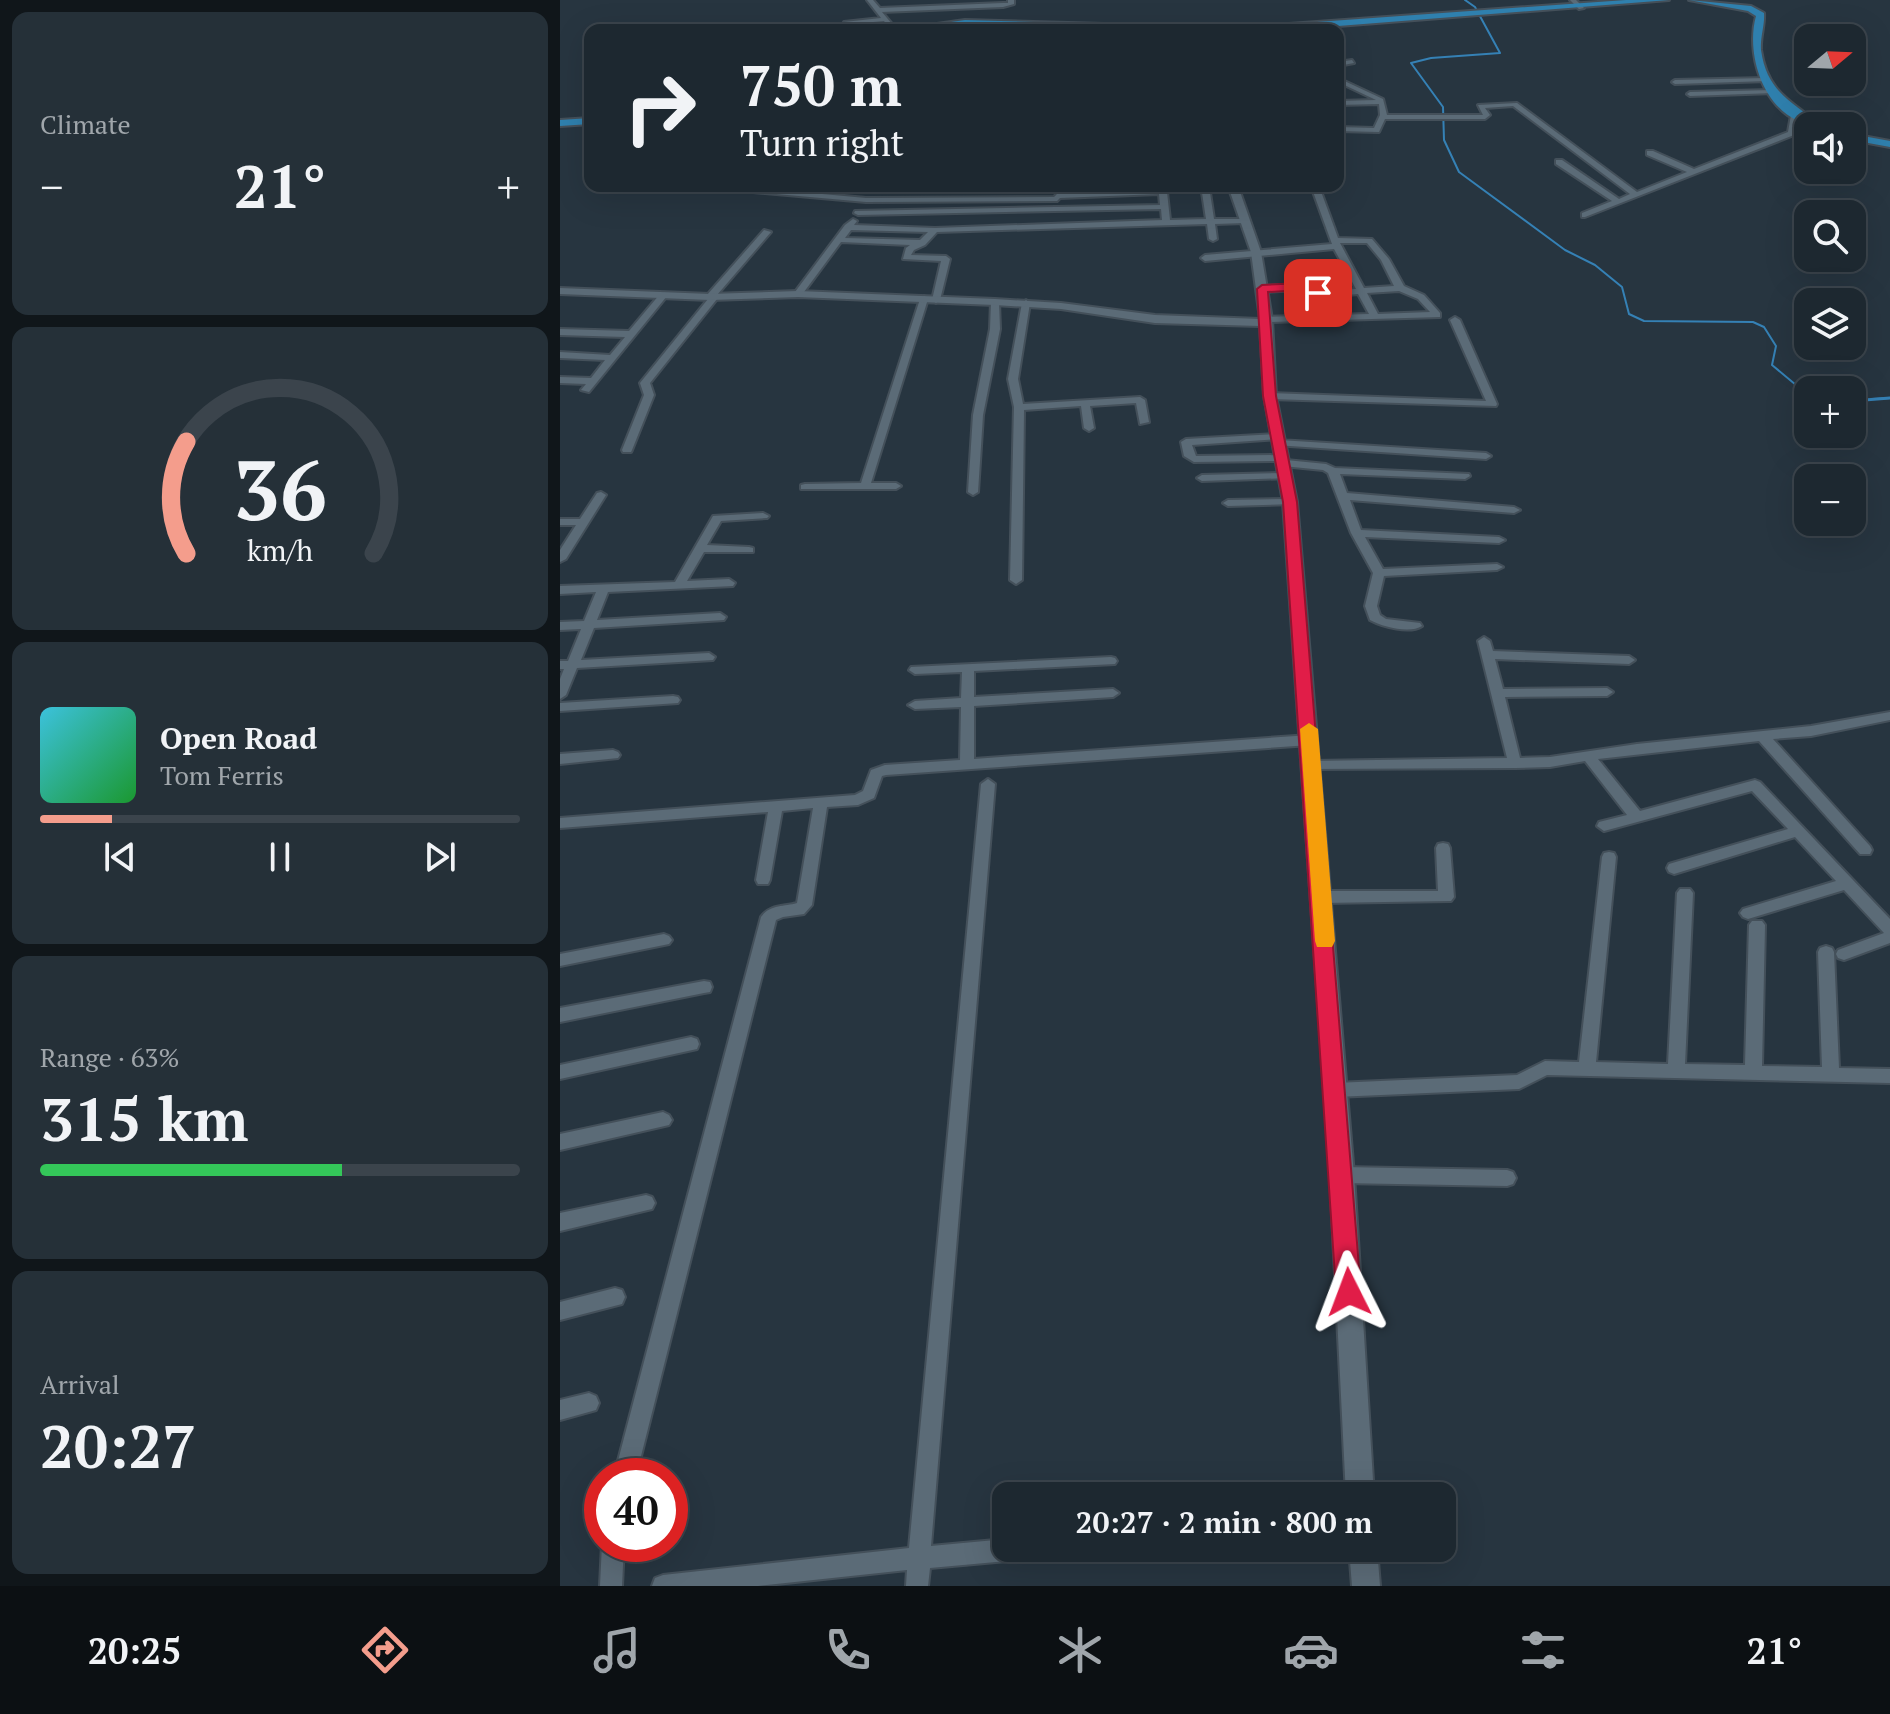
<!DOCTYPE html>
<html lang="en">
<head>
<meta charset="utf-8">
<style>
  :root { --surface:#1d2830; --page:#253038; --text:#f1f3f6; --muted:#a0a6ab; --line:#3b444c; --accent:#f49d8c }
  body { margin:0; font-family:"PT Serif",serif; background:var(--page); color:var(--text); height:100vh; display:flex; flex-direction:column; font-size:30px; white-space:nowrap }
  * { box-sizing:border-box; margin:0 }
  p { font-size:26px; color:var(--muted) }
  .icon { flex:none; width:44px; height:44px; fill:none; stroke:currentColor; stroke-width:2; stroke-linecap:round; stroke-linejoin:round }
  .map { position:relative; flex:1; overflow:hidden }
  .side { display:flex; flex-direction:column; gap:12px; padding:12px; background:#10161a; width:560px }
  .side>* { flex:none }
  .guide { position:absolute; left:24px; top:24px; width:760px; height:168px; border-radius:16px; box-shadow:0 8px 32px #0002,0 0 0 2px var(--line); background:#1d2830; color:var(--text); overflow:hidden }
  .needle { width:52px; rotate:71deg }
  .fabs { position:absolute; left:1234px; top:24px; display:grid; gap:16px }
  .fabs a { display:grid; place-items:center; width:72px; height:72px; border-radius:16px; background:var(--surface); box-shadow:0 8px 32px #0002,0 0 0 2px var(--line); font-size:40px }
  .speed { position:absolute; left:24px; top:1458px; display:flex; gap:16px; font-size:40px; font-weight:700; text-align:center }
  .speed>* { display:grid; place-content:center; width:104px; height:104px; border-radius:50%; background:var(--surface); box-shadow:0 8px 32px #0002,0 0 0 2px var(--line); line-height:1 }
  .speed .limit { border:12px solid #d22; background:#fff; color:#111 }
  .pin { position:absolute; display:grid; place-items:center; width:68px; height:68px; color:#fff; margin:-34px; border-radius:16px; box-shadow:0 4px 12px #0006 }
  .me { position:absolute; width:88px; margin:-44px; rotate:357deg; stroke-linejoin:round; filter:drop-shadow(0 0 6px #0008) }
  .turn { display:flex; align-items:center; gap:28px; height:168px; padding:0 24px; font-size:36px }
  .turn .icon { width:104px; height:104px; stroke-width:2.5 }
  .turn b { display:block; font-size:56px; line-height:68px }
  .big { font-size:60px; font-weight:700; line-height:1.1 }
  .side .card { flex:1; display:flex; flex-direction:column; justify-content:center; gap:12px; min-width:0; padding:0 28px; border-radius:16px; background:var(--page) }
  .side .dial { align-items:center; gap:0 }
  .dial svg { height:208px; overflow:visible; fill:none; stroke:var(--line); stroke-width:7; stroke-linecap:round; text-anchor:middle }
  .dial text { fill:var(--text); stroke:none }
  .song { display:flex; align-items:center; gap:24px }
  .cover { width:96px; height:96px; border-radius:12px; background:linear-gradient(135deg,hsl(190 70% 55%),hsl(130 70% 35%)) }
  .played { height:8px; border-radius:4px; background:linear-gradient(90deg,var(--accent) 15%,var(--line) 15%) }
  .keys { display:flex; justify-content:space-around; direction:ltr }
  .heat { display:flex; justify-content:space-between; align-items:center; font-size:44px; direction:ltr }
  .charge { height:12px; border-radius:6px; background:linear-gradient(90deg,#34c759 63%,var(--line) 0) }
  .trip { position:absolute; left:432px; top:1482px; width:464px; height:80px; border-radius:16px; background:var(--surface); box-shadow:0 8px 32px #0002,0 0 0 2px var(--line); font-weight:700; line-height:80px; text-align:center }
  .tabs { display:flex; height:128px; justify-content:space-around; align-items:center; background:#0c1013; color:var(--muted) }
  .tabs .icon { width:56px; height:56px }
  .tabs .current { color:var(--accent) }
  .tabs b { font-size:36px; color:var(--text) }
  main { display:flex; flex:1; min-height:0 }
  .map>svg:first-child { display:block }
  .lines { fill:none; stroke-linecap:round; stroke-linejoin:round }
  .stream-far1 { stroke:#3581b5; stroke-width:2 }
  .stream { stroke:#3581b5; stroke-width:3 }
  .minor-casing { stroke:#44505a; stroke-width:4 }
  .tertiary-casing { stroke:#44505a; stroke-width:4 }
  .primary-casing { stroke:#44505a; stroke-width:4 }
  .minor { fill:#5b6b77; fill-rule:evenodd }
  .tertiary { fill:#5b6b77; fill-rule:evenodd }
  .primary { fill:#2f80ae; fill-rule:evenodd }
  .route { fill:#e11d48; stroke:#92132f; stroke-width:2 }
  .slow { fill:#f59e0b }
</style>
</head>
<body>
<main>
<section class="side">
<div class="card"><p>Climate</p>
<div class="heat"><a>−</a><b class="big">21°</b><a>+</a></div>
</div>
<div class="card dial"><svg viewBox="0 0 100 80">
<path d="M14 69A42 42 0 1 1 86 69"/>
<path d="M14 69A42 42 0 0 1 14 26" stroke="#f49d8c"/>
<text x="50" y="56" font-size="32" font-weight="700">36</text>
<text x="50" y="72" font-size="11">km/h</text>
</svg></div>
<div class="card">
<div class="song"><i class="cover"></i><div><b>Open Road</b><p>Tom Ferris</p></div></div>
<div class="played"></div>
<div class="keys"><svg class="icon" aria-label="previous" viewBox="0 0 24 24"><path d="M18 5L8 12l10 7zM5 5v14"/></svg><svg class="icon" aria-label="pause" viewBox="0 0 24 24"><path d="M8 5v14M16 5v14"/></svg><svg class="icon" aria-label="next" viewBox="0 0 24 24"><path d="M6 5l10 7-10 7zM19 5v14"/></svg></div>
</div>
<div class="card"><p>Range · 63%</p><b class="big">315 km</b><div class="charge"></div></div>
<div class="card"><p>Arrival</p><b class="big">20:27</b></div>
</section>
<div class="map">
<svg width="1330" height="1586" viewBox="0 0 1330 1586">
  <rect width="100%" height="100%" fill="#273540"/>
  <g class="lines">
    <path class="stream-far1" d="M905 0 915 7 940 53 871 58 851 63 883 107 884 140 899 172 1005 250 1035 265 1062 287 1069 314 1084 321 1193 322 1204 327 1216 346 1212 365 1248 395
      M1312 399 1330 398"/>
    <path class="stream" d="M1292 401 1330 398"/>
    <defs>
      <path id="minor" d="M307 0H313L320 8 443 3H448V0H454V4L443 7 322 12 337 30H331L324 21 282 25 284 22 321 18Z
        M1010 0H1016L1024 8 1019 9Z
        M792 60 794 63 778 66V62Z
        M778 78 823 99 827 115H923L918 105 957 103 1077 192 1127 172 1087 155V151H1093L1134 169 1228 132 1231 115 1234 113 1237 115 1234 135 1025 217H1022V213L1052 201 996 164V160H1002L1059 199 1070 194 953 106 925 108 930 115 925 119H825L819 132 778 131V127L814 128 820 115 819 104 778 105V101L816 100 778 82Z
        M1206 78 1208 81 1115 84 1112 82 1115 80Z
        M1212 90 1214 93 1130 96 1127 94 1130 92Z
        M145 186H175L306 198 494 197 497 194 603 190 607 192 610 220 646 219 641 186H649L654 219H685L689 221 685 223 655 224 657 239 653 241 649 239 647 224 377 232 365 245 354 250 351 255 386 256 390 259 380 300 376 303 372 300 381 261 343 259 346 248 350 245 281 242 241 296 238 297 234 294 235 292 285 225 293 219 297 221 294 225 375 228 602 220 601 209 298 215 294 213 295 211 600 205 599 194 500 198 497 201 306 202 149 188ZM291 230 368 232 360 240 285 238Z
        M312 186H475L471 188 313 190 309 188Z
        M751 186H759L778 238 812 239 829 259 844 286 864 295 880 313V317L706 322 701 319 703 317 809 314 798 294 766 297 743 290 702 292 698 289 702 286 743 284 766 291 796 289 774 249 645 261 641 258 645 255 772 244ZM780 243H807L821 260 834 286 804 288ZM839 291 858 299 870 312 818 314 807 293Z
        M204 230 211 232 157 295V299L90 383 94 395 72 450 71 452H63L62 450 84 395 80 383 148 299 147 295Z
        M100 294 107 296 29 392 21 390 26 384 0 383V377L31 378 45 360 0 358V352L50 355 65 337 0 335V329L69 331Z
        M364 296 368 299 311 483H336L341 486 336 489H241V485L245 484 301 483 360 299Z
        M435 299 439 302 440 329 423 415 418 492 413 495 408 492 413 415 430 329 431 302Z
        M466 300 470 303 458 379 463 404 580 397 585 400 589 422 580 424 576 403 530 406 534 428 529 431 524 428 521 406 464 410 462 580 456 584 450 580 454 407 448 379 462 303Z
        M895 317 900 320 937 404 936 406 710 399 705 396 710 393 926 401 890 320Z
        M717 434 722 437 721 439 632 445 636 456 722 455 726 456V460L766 464 775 468 909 474 910 476 905 479 780 474 787 493 954 507 960 510 954 513 790 500 801 530 939 537 945 540 939 543 805 537 823 569 937 564 943 567 937 570 824 576 817 606 820 615 826 619 860 623 862 626C850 634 823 627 810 620L805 606 813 573 791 533 768 473 763 470 723 466 719 465V461L634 462 624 456 621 442 626 439Z
        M719 440 926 453 931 456 926 459 715 445V441Z
        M725 473 730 476 729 478 642 481 637 478 642 475Z
        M41 492 46 495 6 559 0 562V550L16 525H0V519H20L37 493Z
        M730 499 734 500V504L668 506 663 503 668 500Z
        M203 513 209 516 207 518 161 521 147 545 189 547 193 548V552H144L127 581 169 579 175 583 173 586 48 592 37 620 160 613 166 617 164 620 34 628 21 660 149 653 155 657 153 660 17 668 6 695 0 699V679L4 669H0V661H8L21 629 0 630V622L24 621 36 592 0 594V586L115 582 153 516Z
        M924 637 930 641 933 651 1069 656 1075 660 1069 664 935 659 943 689 1047 688 1053 692 1047 696 945 697 960 758 990 757 1077 744 1251 726 1330 712V720L1251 736 1213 739 1310 846 1312 850 1310 854H1300L1199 741 1038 759 1080 811 1195 780 1200 782 1330 919V943L1284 960 1278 958 1276 954 1278 950 1324 933 1284 890 1188 919 1183 917 1180 913 1183 909 1276 881 1235 837 1114 874 1109 872 1107 868 1109 864 1228 829 1192 791 1044 831 1037 826 1039 822 1067 815 1025 761 990 767 955 768 747 769 745 766 747 763 752 761 947 758 918 641Z
        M551 657 555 658 557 661 555 664 414 671V697L553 689 559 693 553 697 414 706V759L750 735 757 740 750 745 326 775 322 776 314 798 298 805 267 807 252 905 244 914 223 917 216 920 76 1476H54L201 917C210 904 224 907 237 903L253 808 222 811 210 880 208 884H198L196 880 208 812 0 828V818L295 795 303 791 311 770 325 765 400 760 401 707 355 709 348 705 355 701 401 698 402 672 355 674 349 670 351 667Z
        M113 696 118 697 120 700 118 703 0 711V703Z
        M53 750 58 752 60 755 58 758 0 764V754Z
        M428 779 435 784 371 1546 446 1539V1548H480L477 1556 469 1559 370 1568 368 1586H346L347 1570 198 1586H92L95 1578 103 1575 349 1548 421 784Z
        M883 843 888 844 890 848 894 897 891 901 761 903 756 901 753 897 756 893 761 891H878L876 848 878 844Z
        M1049 852 1054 853 1056 857 1036 1062 1108 1064 1117 893 1120 889H1130L1133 893 1125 1064 1185 1065 1189 925 1192 921H1202L1205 925 1202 1066 1262 1067 1258 952 1260 948 1266 946 1272 948 1274 952 1279 1068 1330 1069V1083L987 1075 959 1089 775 1097 769 1095 766 1090 769 1085 775 1083 957 1075 985 1061 1019 1062 1042 857 1044 853Z
        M104 934 109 936 112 940 109 944 0 966V954Z
        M144 981 150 982 152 987 150 992 144 993 0 1022V1008Z
        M131 1037 137 1039 139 1044 137 1049 0 1079V1065Z
        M103 1112 109 1115 112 1120 109 1125 0 1150V1134Z
        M782 1167 947 1170 953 1172 956 1178 953 1184 947 1186 782 1183 776 1181 773 1175 776 1169Z
        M86 1195 92 1197 95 1203 92 1209 0 1231V1213Z
        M55 1288 62 1290 65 1297 62 1304 0 1320V1302Z
        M29 1393 36 1396 39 1403 36 1410 0 1420V1400Z
        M42 1544H64L62 1586H40Z"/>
      <path id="tertiary" d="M612 27H618L619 30H611Z
        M668 186H678L701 252 712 319 716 396 737 502 794 1175 814 1496H786L770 1175 723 502 704 396 700 326 595 323 501 309 435 305 238 297 150 300 0 294V288L150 294 238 291 435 299 501 303 595 315 700 319 691 252Z
        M789 1548H817L820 1586H792Z"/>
      <path id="primary" d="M1066 0H1109L727 30 405 26 335 30 405 20 615 26 715 25Z
        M1129 0 1191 6 1204 13C1205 25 1200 37 1201 50 1207 93 1233 102 1262 126 1209 126 1184 60 1196 16L1188 11Z
        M30 118V124L0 126V120Z
        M1292 134 1330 141V147L1292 140Z"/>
    </defs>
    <use href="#minor" class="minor-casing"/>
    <use href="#tertiary" class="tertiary-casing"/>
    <use href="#primary" class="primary-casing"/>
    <use href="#minor" class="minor"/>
    <use href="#tertiary" class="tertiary"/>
    <use href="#primary" class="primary"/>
  </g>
  <path class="route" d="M743 283 764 293 758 296 742 290 708 292 716 396 737 502 801 1292 797 1300 789 1304 780 1300 776 1292 723 502 703 396 697 289 702 285Z"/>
  <path class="slow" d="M749 723 758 729 775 941 772 947H757L755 941 740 729Z"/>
</svg>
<div class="fabs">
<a><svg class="needle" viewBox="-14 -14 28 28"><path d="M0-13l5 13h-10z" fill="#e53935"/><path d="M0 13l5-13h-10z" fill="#a0a6ab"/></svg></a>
<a><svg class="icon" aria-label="sound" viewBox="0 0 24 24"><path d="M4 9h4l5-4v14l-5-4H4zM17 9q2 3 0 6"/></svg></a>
<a><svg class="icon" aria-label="search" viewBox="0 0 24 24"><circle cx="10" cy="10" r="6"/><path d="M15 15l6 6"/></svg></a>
<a><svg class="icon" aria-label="layers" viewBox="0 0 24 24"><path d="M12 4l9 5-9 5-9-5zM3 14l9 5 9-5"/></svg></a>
<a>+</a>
<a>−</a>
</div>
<div class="speed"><div class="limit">40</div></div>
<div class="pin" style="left:758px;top:293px;background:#d93025"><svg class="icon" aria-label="arrive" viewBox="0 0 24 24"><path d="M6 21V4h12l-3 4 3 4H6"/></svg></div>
<svg class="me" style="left:789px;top:1292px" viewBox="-20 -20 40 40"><path d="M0-17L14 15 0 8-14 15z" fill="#e11d48" stroke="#fff" stroke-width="4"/></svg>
<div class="trip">20:27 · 2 min · 800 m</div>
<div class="guide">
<div class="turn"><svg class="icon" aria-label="right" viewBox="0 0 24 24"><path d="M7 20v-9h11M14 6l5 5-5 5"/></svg><div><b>750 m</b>Turn right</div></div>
</div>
</div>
</main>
<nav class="tabs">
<b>20:25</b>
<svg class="icon current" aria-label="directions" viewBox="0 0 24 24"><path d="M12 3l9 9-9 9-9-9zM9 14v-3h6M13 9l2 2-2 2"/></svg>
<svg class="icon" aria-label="music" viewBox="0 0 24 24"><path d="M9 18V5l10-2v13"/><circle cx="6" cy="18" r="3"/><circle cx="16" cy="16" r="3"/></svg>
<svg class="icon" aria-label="phone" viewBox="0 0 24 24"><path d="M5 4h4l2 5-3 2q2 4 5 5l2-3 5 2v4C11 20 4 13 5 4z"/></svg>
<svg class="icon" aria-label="climate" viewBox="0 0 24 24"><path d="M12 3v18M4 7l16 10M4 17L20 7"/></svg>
<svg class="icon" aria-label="car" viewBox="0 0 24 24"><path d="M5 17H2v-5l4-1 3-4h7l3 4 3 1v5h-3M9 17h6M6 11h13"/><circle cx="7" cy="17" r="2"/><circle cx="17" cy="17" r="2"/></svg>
<svg class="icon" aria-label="filters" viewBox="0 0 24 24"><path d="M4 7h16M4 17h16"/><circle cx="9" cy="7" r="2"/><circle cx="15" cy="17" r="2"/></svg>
<b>21°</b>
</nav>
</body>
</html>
